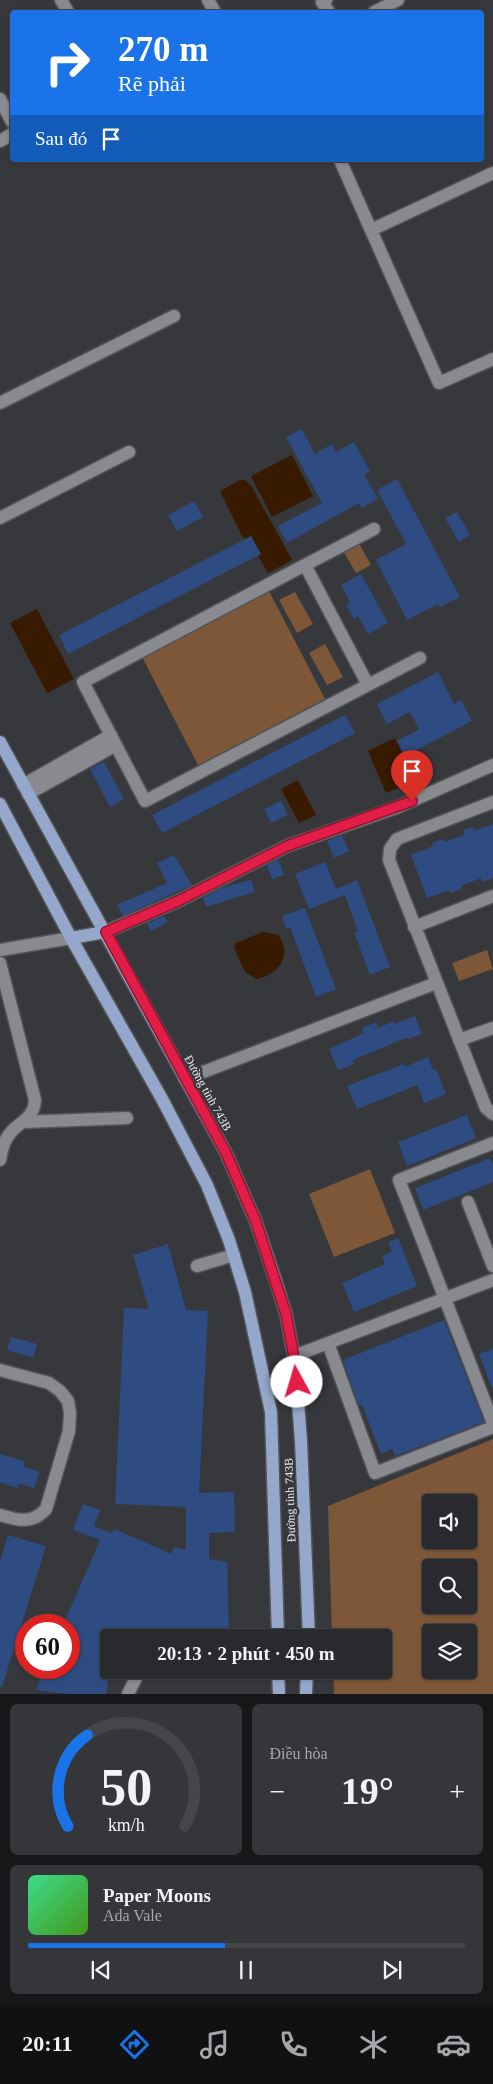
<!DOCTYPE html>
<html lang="vi">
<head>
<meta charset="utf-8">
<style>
  :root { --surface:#282a2d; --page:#343639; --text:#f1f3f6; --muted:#a5a7aa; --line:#444649; --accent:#1a73e8 }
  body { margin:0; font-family:"Times New Roman",serif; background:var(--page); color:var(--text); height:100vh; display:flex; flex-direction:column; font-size:19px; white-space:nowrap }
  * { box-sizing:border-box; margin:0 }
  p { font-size:16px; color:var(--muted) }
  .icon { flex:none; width:28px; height:28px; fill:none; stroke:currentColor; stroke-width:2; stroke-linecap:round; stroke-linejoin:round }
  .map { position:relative; height:1694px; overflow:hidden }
  .side { display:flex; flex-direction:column; gap:10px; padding:10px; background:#161719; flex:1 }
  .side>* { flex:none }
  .banner { position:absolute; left:10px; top:10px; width:474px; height:152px; border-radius:5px; box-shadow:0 1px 4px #0004,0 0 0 1px var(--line); background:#1a73e8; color:#fff; overflow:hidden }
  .buttons { position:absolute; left:422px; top:1494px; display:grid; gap:10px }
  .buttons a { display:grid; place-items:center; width:55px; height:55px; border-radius:5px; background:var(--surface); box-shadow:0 1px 4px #0004,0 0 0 1px var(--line); font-size:25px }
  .speed { position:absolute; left:15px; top:1614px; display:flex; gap:10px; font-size:25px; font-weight:700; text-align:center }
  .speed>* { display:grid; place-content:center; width:65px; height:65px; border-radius:50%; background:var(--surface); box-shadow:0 1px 4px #0004,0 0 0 1px var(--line); line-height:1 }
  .speed .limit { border:8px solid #d22; background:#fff; color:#111 }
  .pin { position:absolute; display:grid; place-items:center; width:42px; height:42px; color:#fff; margin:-51px -21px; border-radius:50% 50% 50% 0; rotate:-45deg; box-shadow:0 0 5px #0007 }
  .pin .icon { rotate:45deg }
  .me { position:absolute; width:55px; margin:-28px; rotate:354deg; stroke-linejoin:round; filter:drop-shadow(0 0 4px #0008) }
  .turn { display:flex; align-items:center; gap:18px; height:105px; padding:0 25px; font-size:22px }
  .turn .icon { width:65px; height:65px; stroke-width:2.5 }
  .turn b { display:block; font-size:35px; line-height:42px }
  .then { display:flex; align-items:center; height:48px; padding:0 25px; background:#0003; gap:10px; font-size:19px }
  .big { font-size:38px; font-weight:600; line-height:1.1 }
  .side .tile { flex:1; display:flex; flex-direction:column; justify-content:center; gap:8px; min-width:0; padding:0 18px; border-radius:8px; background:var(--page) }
  .side .dial { align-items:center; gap:0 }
  .dial svg { height:130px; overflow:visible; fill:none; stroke:var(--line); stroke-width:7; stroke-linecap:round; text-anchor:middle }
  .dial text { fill:var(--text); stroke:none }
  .song { display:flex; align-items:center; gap:15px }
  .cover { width:60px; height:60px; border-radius:8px; background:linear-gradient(135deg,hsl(150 70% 55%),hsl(100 70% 35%)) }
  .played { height:5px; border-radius:2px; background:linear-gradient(90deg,var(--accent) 45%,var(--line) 45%) }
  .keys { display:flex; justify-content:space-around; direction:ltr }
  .heat { display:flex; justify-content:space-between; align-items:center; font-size:28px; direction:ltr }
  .side .tiles { flex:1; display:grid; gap:10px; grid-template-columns:1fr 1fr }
  .tile:last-child { grid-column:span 2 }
  .trip { position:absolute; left:100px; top:1629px; width:292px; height:50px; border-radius:5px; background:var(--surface); box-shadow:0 1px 4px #0004,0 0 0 1px var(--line); font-weight:600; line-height:50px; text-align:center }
  .menu { display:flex; height:80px; justify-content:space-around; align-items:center; background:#101112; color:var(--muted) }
  .menu .icon { width:35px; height:35px }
  .menu .active { color:var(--accent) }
  .menu b { font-size:22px; color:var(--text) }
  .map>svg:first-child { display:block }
  .green { fill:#7d5737; fill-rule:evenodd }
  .water { fill:#371a00 }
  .building { fill:#2e4b82 }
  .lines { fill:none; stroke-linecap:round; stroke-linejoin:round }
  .minor-casing { stroke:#535558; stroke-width:15 }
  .major-casing { stroke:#535558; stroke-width:15 }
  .minor { stroke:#888a8f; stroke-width:12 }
  .major { stroke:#95a8cb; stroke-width:12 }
  .route-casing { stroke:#92132f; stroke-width:12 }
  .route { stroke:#e11d48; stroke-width:9 }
  .labels { text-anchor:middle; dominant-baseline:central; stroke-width:5; stroke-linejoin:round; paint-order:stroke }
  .street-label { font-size:12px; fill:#ecedf0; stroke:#36383c }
</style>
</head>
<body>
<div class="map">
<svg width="493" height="1694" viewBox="0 0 493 1694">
  <rect width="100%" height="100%" fill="#36383c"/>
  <path class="green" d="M357 540 371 565 356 573 342 549Z
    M269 591 325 699 198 765 142 657Z
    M295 592 313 624 297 633 279 600Z
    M325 644 343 677 327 685 309 653Z
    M487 950 493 969 459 981 452 963Z
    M370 1169 395 1233 334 1257 309 1194Z
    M493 1439V1694H334L333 1670H384V1638L332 1637 328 1506ZM469 1502V1540H431V1502ZM431 1568H469V1605H431ZM469 1632V1670H431V1632Z"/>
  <path class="water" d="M292 455 313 496 272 517 251 476Z
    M240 480H245L252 487 292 560 268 573 258 556 261 554 251 536 246 539 242 536 220 491Z
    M37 609 74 679 47 693 10 623Z
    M395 738 416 781 386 793 368 751Z
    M298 780 316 815 299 823 281 789Z
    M263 932 279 935C292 956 279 974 257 979L245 972 234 947 236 943Z"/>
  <path class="building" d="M302 429 315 454 332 444 336 452 354 442 370 471 364 474 378 499 362 508 359 503 287 543 278 526 322 503 286 437Z
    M397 479 460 597 440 607 438 604 407 620 376 560 406 544 377 490Z
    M194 501 203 517 177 531 168 515Z
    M457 512 470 535 459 542 445 518Z
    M251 536 261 554 68 654 59 635Z
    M361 574 388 623 368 634 358 616 354 619 346 605 350 602 341 585Z
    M438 672 454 704 461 700 472 721 405 756 397 741 419 729 410 712 387 724 377 704Z
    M345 715 355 733 162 833 152 815Z
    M104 762 124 799 110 807 90 769Z
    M281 801 288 815 271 823 264 809Z
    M493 824V878L482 882 481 878 461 886 462 889 451 893 449 890 427 898 411 855 433 846 432 843 443 839 444 842 465 835 463 830 473 827 474 831Z
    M342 835 349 851 334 858 327 841Z
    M174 855 192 885 123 916 117 905 167 883 157 863Z
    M278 859 284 875 272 879 267 865Z
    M325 862 336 889 357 880 390 967 370 975 354 932 358 931 345 895 309 909 295 874Z
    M251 880 255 892 206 907 203 898 221 888Z
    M305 908 336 989 316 997 290 927 286 928 282 916Z
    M164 916 168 922 151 931 147 923Z
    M415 1016 422 1034 409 1039 408 1037 353 1060 354 1064 338 1070 329 1049 364 1033 362 1028 376 1022 378 1028 394 1021 395 1024Z
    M428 1057 433 1070 436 1069 446 1094 424 1103 417 1085 357 1109 347 1086 404 1064 405 1067Z
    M467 1115 476 1138 407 1166 398 1142Z
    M490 1158 493 1165V1182L423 1210 415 1188Z
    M398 1238 417 1286 354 1312 342 1283 385 1264 382 1256 392 1252 388 1242Z
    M168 1244 186 1310 208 1311 199 1493 234 1492 235 1532 209 1533V1559L227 1562 229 1635 109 1638 110 1670 106 1694H67L36 1690 45 1668H69V1625H63L100 1540 73 1530 83 1504 100 1510 94 1526 112 1533 114 1529 172 1554 173 1547 186 1550V1507L115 1504 124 1308 149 1309 133 1255Z
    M444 1320 484 1422 395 1456 392 1449 381 1454 362 1405 359 1406 343 1360Z
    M11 1337 37 1344 33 1358 7 1350Z
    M493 1349V1388H492L479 1354Z
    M0 1454 25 1461 24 1467 40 1472 34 1488 18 1483 17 1488 0 1482Z
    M8 1535 46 1546 2 1687H0V1561Z"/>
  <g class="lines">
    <defs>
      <path id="minor" d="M61 0 68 12
        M208 0 215 12
        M326 0 322 2 329 12
        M374 12 398 0
        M0 99 12 122
        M0 141 12 134
        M340 160 371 230
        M493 173 371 230 439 383 493 359
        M0 403 174 316
        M0 518 129 452
        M305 565 368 685 145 801 83 682Z
        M305 565 374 529
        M368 685 420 658
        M23 785 111 735
        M28 794 116 745
        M493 802 397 839 390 849 389 860 486 1108 493 1114
        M414 927 493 896
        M105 932 178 901 287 846 398 807 493 765
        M0 950 71 938
        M0 963 35 1100C34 1117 23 1120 12 1131 4 1139 2 1149 0 1160
        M459 1040 493 1028
        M185 1079 436 983
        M24 1122 127 1118
        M493 1143 399 1180 493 1423
        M468 1202 493 1266
        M197 1266 234 1255
        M328 1343 375 1473 493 1427
        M294 1356 493 1280
        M0 1370 49 1383 60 1391 68 1401 70 1413 69 1431 46 1509C32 1525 17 1520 0 1515
        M128 1694 140 1670"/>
      <path id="major" d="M0 742 226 1153 256 1222 275 1279 286 1314 295 1363 301 1441 309 1638
        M0 804 71 938 162 1099 207 1185 229 1240 245 1292 271 1412 278 1638
        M71 938 105 932
        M278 1670 279 1694
        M306 1694 307 1670"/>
    </defs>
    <use href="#minor" class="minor-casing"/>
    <use href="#major" class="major-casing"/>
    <use href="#minor" class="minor"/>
    <use href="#major" class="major"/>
  </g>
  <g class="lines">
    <defs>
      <path id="route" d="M297 1382 295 1363 286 1314 256 1222 226 1153 106 932 178 901 287 846 412 801"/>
    </defs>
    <use href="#route" class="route-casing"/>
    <use href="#route" class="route"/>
  </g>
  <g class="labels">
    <g class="street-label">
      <text transform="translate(208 1093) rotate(61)">Đường tỉnh 743B</text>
      <text transform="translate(290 1500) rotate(-92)">Đường tỉnh 743B</text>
    </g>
  </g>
</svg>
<div class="buttons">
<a><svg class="icon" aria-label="sound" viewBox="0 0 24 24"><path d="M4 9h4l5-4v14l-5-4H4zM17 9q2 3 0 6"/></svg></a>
<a><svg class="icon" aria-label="search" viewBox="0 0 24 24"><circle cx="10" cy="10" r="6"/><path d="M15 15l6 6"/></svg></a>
<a><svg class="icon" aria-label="layers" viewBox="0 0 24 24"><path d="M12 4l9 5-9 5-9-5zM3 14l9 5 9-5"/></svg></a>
</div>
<div class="speed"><div class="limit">60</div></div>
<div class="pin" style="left:412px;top:801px;background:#d93025"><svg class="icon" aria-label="arrive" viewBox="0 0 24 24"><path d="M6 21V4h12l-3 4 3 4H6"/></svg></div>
<svg class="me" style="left:297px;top:1382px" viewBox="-20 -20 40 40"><circle r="19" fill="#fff"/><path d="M0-13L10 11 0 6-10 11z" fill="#e11d48"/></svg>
<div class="trip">20:13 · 2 phút · 450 m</div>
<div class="banner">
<div class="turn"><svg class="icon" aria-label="right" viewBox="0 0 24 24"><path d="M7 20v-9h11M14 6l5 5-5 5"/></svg><div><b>270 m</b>Rẽ phải</div></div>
<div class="then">Sau đó<svg class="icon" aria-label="arrive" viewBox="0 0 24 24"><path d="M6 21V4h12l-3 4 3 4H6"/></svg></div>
</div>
</div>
<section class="side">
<div class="tiles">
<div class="tile dial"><svg viewBox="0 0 100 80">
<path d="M14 69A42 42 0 1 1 86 69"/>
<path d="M14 69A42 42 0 0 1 26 13" stroke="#1a73e8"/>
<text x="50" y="56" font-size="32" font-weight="700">50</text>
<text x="50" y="72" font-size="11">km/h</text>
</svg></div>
<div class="tile"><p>Điều hòa</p>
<div class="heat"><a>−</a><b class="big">19°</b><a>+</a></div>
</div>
<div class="tile">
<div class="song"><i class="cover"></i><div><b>Paper Moons</b><p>Ada Vale</p></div></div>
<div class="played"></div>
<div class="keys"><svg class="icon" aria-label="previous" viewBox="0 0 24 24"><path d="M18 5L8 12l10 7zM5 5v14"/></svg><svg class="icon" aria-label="pause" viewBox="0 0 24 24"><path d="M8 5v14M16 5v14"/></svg><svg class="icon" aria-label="next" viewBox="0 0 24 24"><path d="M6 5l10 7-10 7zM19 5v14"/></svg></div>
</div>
</div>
</section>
<nav class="menu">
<b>20:11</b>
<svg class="icon active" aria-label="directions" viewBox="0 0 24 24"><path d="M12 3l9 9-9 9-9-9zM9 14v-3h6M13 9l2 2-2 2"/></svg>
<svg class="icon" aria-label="music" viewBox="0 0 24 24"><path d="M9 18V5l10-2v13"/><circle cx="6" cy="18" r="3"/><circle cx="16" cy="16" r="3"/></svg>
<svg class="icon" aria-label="phone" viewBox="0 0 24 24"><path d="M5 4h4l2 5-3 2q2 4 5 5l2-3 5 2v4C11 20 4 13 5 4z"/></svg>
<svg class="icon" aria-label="climate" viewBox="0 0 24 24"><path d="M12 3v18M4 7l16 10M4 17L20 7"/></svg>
<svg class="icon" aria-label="car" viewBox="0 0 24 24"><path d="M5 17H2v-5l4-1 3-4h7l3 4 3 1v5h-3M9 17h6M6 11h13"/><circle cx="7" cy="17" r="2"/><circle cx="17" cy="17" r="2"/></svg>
</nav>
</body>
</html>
